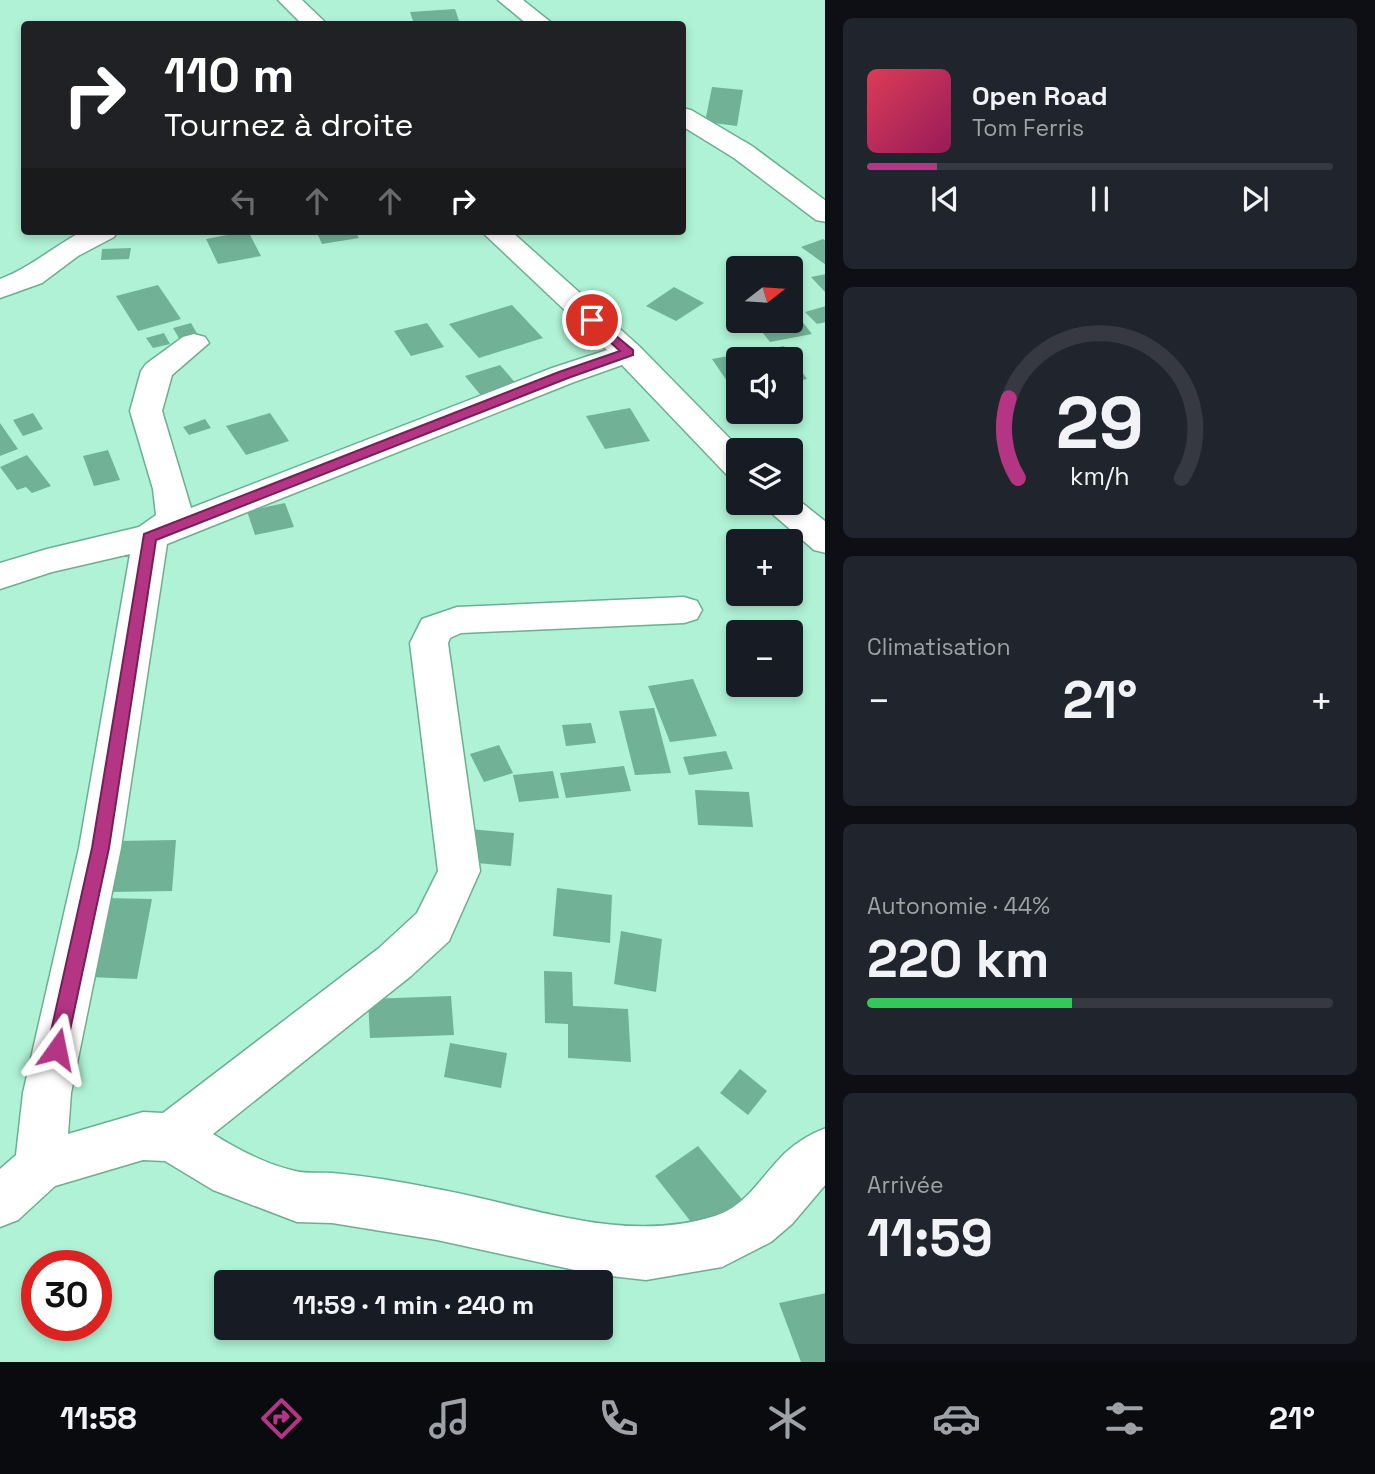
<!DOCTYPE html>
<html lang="fr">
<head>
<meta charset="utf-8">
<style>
  :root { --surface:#171b24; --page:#20242c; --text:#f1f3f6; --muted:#9ea1a6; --line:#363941; --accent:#b33584 }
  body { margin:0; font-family:"Space Grotesk",sans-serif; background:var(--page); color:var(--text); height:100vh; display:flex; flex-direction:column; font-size:26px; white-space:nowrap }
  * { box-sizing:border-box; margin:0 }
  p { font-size:23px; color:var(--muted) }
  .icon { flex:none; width:38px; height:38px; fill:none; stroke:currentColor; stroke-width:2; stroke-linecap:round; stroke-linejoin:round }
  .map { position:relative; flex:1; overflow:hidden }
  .panel { display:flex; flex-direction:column; gap:18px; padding:18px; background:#0d0f14; width:550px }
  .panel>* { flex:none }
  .guide { position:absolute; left:21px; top:21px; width:665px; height:214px; border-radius:7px; box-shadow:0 4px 10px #0003; background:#202124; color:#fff; overflow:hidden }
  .needle { width:46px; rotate:73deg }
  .fabs { position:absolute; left:726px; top:256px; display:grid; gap:14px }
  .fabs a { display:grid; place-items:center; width:77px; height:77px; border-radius:7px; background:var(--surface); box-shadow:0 4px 10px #0003; font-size:35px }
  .speed { position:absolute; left:21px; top:1250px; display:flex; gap:14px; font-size:35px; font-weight:700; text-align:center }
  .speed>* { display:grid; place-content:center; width:91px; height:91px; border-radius:50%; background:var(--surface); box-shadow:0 4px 10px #0003; line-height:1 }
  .speed .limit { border:10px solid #d22; background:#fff; color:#111 }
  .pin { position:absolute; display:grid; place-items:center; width:60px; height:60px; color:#fff; margin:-30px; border:4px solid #fff; border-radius:50%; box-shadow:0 2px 7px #0007 }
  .me { position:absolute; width:77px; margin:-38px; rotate:12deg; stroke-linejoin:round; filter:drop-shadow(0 0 5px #0008) }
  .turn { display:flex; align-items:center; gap:24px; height:147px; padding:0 28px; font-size:32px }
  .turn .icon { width:91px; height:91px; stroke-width:2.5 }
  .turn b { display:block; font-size:49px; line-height:60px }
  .lanes { display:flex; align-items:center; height:66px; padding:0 28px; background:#0003; justify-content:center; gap:35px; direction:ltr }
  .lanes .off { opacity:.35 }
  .big { font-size:52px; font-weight:700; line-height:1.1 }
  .panel .widget { flex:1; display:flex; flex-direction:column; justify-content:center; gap:10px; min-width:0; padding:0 24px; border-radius:10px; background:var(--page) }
  .panel .dial { align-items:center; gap:0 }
  .dial svg { height:182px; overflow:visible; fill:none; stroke:var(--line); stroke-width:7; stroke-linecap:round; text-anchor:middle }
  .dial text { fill:var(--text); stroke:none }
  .song { display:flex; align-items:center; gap:21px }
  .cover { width:84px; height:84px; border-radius:10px; background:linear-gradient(135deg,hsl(350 70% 55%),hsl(330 70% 35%)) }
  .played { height:7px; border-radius:4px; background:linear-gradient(90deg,var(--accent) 15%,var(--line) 15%) }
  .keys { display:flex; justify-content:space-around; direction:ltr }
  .heat { display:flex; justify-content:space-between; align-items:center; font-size:38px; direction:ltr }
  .charge { height:10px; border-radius:5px; background:linear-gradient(90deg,#34c759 44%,var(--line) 0) }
  .trip { position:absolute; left:214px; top:1270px; width:399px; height:70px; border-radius:7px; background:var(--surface); box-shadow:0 4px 10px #0003; font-weight:700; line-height:70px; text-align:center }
  .menu { display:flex; height:112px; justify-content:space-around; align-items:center; background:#090b0e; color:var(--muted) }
  .menu .icon { width:49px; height:49px }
  .menu .selected { color:var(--accent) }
  .menu b { font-size:32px; color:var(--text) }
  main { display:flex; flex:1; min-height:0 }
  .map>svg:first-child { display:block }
  .building { fill:#71b297 }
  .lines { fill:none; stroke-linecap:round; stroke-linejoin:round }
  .minor-casing { stroke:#6dae93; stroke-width:3 }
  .minor { fill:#fff; fill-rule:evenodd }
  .route { fill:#b33584; stroke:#742256; stroke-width:2 }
</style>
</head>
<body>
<main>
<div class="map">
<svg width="826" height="1362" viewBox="0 0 826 1362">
  <rect width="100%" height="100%" fill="#aff2d5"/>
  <path class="building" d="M455 9 460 24H414L410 12Z
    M712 87 743 90 737 126 705 122Z
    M248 231 261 256 218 264 206 239Z
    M316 231H355L359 238 322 244Z
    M823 239 826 241V265L801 247Z
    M131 248 129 259 101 260 102 249Z
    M826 274V293L811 277Z
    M158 285 181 319 138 331 116 296Z
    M674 287 704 303 676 321 646 306Z
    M512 305 543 338 479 358 449 324Z
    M826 306V322L817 324 805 312Z
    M791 307 812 334 770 342 753 320H791Z
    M191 323 198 335 180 340 173 328Z
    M427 323 444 347 411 356 394 331Z
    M164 333 170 344 153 348 146 338Z
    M784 346 807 379 791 382V359H738V378L727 381 712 359Z
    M500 365 519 387 483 398 465 376Z
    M791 386H798L803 407 791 408Z
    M630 408 650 441 605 449 586 416Z
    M33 413 43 429 23 436 13 420Z
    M270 413 289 441 246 455 226 426Z
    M205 419 211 428 189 435 183 427Z
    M0 423 18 449 0 456Z
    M108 450 120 480 94 486 83 456Z
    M27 455 51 486 32 493 26 487 17 490 0 467Z
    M285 503 294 527 255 535 247 511Z
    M693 679 717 736 670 742 648 686Z
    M654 708 671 773 635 775 619 711Z
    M591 723 596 743 566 746 562 725Z
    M499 745 513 773 484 782 470 754Z
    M726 751 733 769 689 775 683 757Z
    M624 766 631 791 566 798 560 773Z
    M553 771 559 798 519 802 513 775Z
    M695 790 749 792 753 827 698 825Z
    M470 829 514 833 511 866 466 862Z
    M176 840 172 891 110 892 117 841Z
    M557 888 612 895 610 943 553 936Z
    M104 898 152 899 137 979 88 977Z
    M621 931 662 939 656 992 614 984Z
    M544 971 572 972 573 1006 628 1009 631 1062 568 1058V1024L545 1023Z
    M451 996 454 1035 370 1038 368 999Z
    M450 1043 507 1053 501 1088 444 1077Z
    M740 1069 767 1091 748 1115 720 1093Z
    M698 1146 745 1203 702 1236 655 1176Z
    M826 1293V1362H801L779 1303Z"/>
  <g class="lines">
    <defs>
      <path id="minor" d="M278 0H302L327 24H302Z
        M498 0H523L553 24H527Z
        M682 108 691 110 752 146 826 201V222L816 220 734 158 682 126Z
        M83 231H118L114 237 78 256 42 283 0 298V279C30 268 54 246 83 231Z
        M481 231H511L639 346 741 450H738V477L726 474 622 365 574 382 167 544 121 848 71 1093 68 1134 143 1112 163 1113 379 948 417 913 438 871 410 643 422 619 457 607 684 597 697 601 702 610 697 619 684 623 461 633 450 638 448 643 480 871 449 941 411 976 213 1134C239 1150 265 1164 295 1171 307 1174 320 1172 332 1173 367 1176 403 1182 437 1189 527 1205 623 1245 715 1216 747 1206 762 1175 785 1153 797 1142 810 1134 826 1128V1184L792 1224 771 1242 722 1267 646 1280 593 1274 437 1240 332 1223 297 1222 213 1190 165 1161 143 1160 55 1186 18 1220 0 1227V1169L16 1155 23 1093 79 848 130 554 52 572 0 589V563L47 549 139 527 156 515 153 489 130 411 141 371 146 364 183 337 194 334 205 337 209 343 172 375 162 411 191 508 552 368 607 350Z
        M791 494 826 522V553L814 550 768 510 763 502H791Z"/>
    </defs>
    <use href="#minor" class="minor-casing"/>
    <use href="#minor" class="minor"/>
  </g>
  <path class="route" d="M592 316 633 350V355L568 378 156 540 109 848 66 1049 63 1056 57 1058 50 1056 47 1049 92 848 144 534 559 372 620 351 588 322 586 320Z"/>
</svg>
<div class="fabs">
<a><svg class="needle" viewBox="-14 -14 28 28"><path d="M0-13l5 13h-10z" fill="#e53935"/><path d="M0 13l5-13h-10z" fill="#9ea1a6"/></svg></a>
<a><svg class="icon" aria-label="sound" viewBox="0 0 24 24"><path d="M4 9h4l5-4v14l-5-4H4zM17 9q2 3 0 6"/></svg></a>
<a><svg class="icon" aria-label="layers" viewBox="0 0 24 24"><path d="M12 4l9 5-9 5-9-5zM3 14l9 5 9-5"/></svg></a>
<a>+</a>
<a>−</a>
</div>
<div class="speed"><div class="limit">30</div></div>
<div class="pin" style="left:592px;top:320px;background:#d93025"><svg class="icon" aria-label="arrive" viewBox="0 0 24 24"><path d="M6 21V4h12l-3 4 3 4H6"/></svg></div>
<svg class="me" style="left:57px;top:1049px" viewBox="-20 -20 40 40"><path d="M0-17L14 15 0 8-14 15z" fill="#b33584" stroke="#fff" stroke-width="4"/></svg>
<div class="trip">11:59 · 1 min · 240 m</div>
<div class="guide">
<div class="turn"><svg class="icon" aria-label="right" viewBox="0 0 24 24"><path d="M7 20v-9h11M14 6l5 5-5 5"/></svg><div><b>110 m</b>Tournez à droite</div></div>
<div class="lanes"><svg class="icon off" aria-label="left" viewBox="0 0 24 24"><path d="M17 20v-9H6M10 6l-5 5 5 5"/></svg><svg class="icon off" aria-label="ahead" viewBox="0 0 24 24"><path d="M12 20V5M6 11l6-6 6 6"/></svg><svg class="icon off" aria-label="ahead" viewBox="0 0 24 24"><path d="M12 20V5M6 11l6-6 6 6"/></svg><svg class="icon" aria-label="right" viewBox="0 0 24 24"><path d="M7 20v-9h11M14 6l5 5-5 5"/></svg></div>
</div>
</div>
<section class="panel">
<div class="widget">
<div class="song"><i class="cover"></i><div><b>Open Road</b><p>Tom Ferris</p></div></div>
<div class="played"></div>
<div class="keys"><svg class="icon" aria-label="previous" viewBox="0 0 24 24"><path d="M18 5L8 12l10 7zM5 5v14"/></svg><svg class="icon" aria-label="pause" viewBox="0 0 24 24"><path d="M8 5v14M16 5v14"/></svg><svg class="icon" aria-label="next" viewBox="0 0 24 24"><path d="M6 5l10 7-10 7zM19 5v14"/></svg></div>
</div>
<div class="widget dial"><svg viewBox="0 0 100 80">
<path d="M14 69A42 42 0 1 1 86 69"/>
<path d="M14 69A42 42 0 0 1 10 34" stroke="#b33584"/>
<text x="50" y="56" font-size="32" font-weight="700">29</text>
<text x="50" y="72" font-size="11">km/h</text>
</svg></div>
<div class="widget"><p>Climatisation</p>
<div class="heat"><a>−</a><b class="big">21°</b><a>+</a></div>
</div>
<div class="widget"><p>Autonomie · 44%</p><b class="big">220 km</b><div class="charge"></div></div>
<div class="widget"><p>Arrivée</p><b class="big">11:59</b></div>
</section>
</main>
<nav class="menu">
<b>11:58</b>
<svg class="icon selected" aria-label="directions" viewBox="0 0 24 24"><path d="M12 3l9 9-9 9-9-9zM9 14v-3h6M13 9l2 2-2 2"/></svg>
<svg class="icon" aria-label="music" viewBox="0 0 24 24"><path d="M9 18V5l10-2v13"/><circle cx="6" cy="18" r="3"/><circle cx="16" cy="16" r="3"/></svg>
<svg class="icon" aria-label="phone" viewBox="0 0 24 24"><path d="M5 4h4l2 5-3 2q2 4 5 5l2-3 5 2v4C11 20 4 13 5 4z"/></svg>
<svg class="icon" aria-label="climate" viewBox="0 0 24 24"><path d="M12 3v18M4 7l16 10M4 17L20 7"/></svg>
<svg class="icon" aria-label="car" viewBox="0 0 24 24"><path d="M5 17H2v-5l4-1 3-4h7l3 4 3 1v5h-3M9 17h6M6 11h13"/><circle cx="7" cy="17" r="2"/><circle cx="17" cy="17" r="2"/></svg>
<svg class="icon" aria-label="filters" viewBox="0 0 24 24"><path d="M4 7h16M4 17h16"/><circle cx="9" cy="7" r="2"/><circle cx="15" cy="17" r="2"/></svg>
<b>21°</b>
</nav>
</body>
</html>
